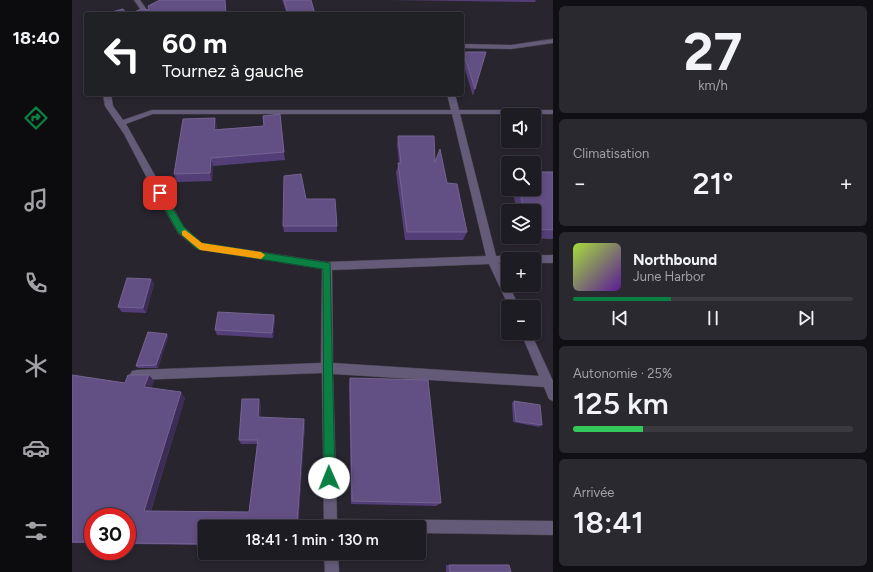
<!DOCTYPE html>
<html lang="fr">
<head>
<meta charset="utf-8">
<style>
  :root { --surface:#1e1c23; --page:#2b2930; --text:#f1f3f6; --muted:#a1a1a6; --line:#3c3a41; --accent:#0b8043 }
  body { margin:0; font-family:Figtree,sans-serif; background:var(--page); color:var(--text); height:100vh; display:flex; flex-direction:column; font-size:15px; white-space:nowrap }
  * { box-sizing:border-box; margin:0 }
  p { font-size:13px; color:var(--muted) }
  .icon { flex:none; width:22px; height:22px; fill:none; stroke:currentColor; stroke-width:2; stroke-linecap:round; stroke-linejoin:round }
  .map { position:relative; flex:1; overflow:hidden }
  .details { display:flex; flex-direction:column; gap:6px; padding:6px; background:#100f13; width:320px }
  .details>* { flex:none }
  .top-card { position:absolute; left:12px; top:12px; width:380px; height:84px; border-radius:4px; box-shadow:0 2px 6px #0003,0 0 0 1px var(--line); background:#202124; color:#fff; overflow:hidden }
  .buttons { position:absolute; left:429px; top:108px; display:grid; gap:8px }
  .buttons a { display:grid; place-items:center; width:40px; height:40px; border-radius:4px; background:var(--surface); box-shadow:0 2px 6px #0003,0 0 0 1px var(--line); font-size:20px }
  .speed { position:absolute; left:12px; top:508px; display:flex; gap:8px; font-size:20px; font-weight:700; text-align:center }
  .speed>* { display:grid; place-content:center; width:52px; height:52px; border-radius:50%; background:var(--surface); box-shadow:0 2px 6px #0003,0 0 0 1px var(--line); line-height:1 }
  .speed .limit { border:6px solid #d22; background:#fff; color:#111 }
  .pin { position:absolute; display:grid; place-items:center; width:34px; height:34px; color:#fff; margin:-17px; border-radius:8px; box-shadow:0 2px 6px #0006 }
  .me { position:absolute; width:44px; margin:-22px; rotate:359deg; stroke-linejoin:round; filter:drop-shadow(0 0 3px #0008) }
  .turn { display:flex; align-items:center; gap:14px; height:84px; padding:0 12px; font-size:18px }
  .turn .icon { width:52px; height:52px; stroke-width:2.5 }
  .turn b { display:block; font-size:28px; line-height:34px }
  .big { font-size:30px; font-weight:600; line-height:1.1 }
  .details .widget { flex:1; display:flex; flex-direction:column; justify-content:center; gap:6px; min-width:0; padding:0 14px; border-radius:6px; background:var(--page) }
  .details .dial { align-items:center; gap:0 }
  .dial b { font-size:52px; line-height:1 }
  .song { display:flex; align-items:center; gap:12px }
  .cover { width:48px; height:48px; border-radius:6px; background:linear-gradient(135deg,hsl(80 70% 55%),hsl(270 70% 35%)) }
  .played { height:4px; border-radius:2px; background:linear-gradient(90deg,var(--accent) 35%,var(--line) 35%) }
  .keys { display:flex; justify-content:space-around; direction:ltr }
  .heat { display:flex; justify-content:space-between; align-items:center; font-size:22px; direction:ltr }
  .charge { height:6px; border-radius:3px; background:linear-gradient(90deg,#34c759 25%,var(--line) 0) }
  .trip { position:absolute; left:126px; top:520px; width:228px; height:40px; border-radius:4px; background:var(--surface); box-shadow:0 2px 6px #0003,0 0 0 1px var(--line); font-weight:600; line-height:40px; text-align:center }
  main { display:flex; flex:1; min-height:0 }
  .tabs { display:flex; flex-direction:column; width:72px; justify-content:space-around; align-items:center; background:#0c0b0e; color:var(--muted) }
  .tabs .icon { width:28px; height:28px }
  .tabs .selected { color:var(--accent) }
  .tabs b { font-size:18px; color:var(--text) }
  .map>svg:first-child { display:block }
  .lines { fill:none; stroke-linecap:round; stroke-linejoin:round }
  .minor-casing { stroke:#44414b; stroke-width:1 }
  .minor { fill:#645b78; fill-rule:evenodd }
  .wall { fill:#543e78 }
  .shaded-wall { fill:#3c2d57 }
  .building { fill:#624f83; stroke:#746491 }
  .route { fill:#0b8043; stroke:#07532c }
  .slow { fill:#f59e0b }
</style>
</head>
<body>
<main>
<nav class="tabs">
<b>18:40</b>
<svg class="icon selected" aria-label="directions" viewBox="0 0 24 24"><path d="M12 3l9 9-9 9-9-9zM9 14v-3h6M13 9l2 2-2 2"/></svg>
<svg class="icon" aria-label="music" viewBox="0 0 24 24"><path d="M9 18V5l10-2v13"/><circle cx="6" cy="18" r="3"/><circle cx="16" cy="16" r="3"/></svg>
<svg class="icon" aria-label="phone" viewBox="0 0 24 24"><path d="M5 4h4l2 5-3 2q2 4 5 5l2-3 5 2v4C11 20 4 13 5 4z"/></svg>
<svg class="icon" aria-label="climate" viewBox="0 0 24 24"><path d="M12 3v18M4 7l16 10M4 17L20 7"/></svg>
<svg class="icon" aria-label="car" viewBox="0 0 24 24"><path d="M5 17H2v-5l4-1 3-4h7l3 4 3 1v5h-3M9 17h6M6 11h13"/><circle cx="7" cy="17" r="2"/><circle cx="17" cy="17" r="2"/></svg>
<svg class="icon" aria-label="filters" viewBox="0 0 24 24"><path d="M4 7h16M4 17h16"/><circle cx="9" cy="7" r="2"/><circle cx="15" cy="17" r="2"/></svg>
</nav>
<div class="map">
<svg width="481" height="572" viewBox="0 0 481 572">
  <rect width="100%" height="100%" fill="#28252f"/>
  <g class="lines">
    <defs>
      <path id="minor" d="M62 0H68L78 14H72Z
        M481 39V43L439 49 390 48V44L439 45Z
        M31 94H39L41 106 51 120 80 110H379L375 94H383L387 110H481V114H388L424 256 481 255V263H462V259H436V263H427L447 307H437L417 264 260 270 261 363 467 376 449 333H459L481 381V401L477 399 472 387 261 374 265 519 481 521V535L347 533V527H252L250 373 64 380 60 379 58 375 60 371 64 370 249 363 250 269 125 249 106 233 76 180 52 134 33 106ZM81 114H380L414 256 255 262 130 243 112 227 54 124Z
        M252 553H266L267 572H253Z"/>
    </defs>
    <use href="#minor" class="minor-casing"/>
    <use href="#minor" class="minor"/>
  </g>
  <path class="wall" d="M210 0H239L243 14H215Z
    M318 0H464L463 2Z
    M391 52 403 89 401 96 390 60V57Z
    M191 116 212 152 213 160 141 166 140 181 105 182 102 174 145 127V129L192 126Z
    M326 136 363 162 375 183 395 232 391 240H333L324 172 327 163 325 145Z
    M481 172V239L451 238V237H462V211H445L440 189H462Z
    M234 199 265 226V232H212L211 226Z
    M79 279 82 284 74 313 50 312 46 307Z
    M202 315 203 320 201 338 145 335 143 330Z
    M95 334 96 337 86 368H66L64 366Z
    M0 375 53 383 77 375 82 381 79 388 113 398 79 511 177 512 185 444H169L167 440 189 405 188 417 233 424 226 527H133V545L55 544V517H21V543H0Z
    M278 378 369 503 364 506 279 504 277 385Z
    M442 401 470 425 467 427 441 422 440 403Z
    M374 565H377L439 572H374Z"/>
  <path class="shaded-wall" d="M143 118 145 127 144 138 142 130Z
    M139 158 141 166 140 181 138 173Z
    M79 279 82 284 74 313 71 308Z
    M202 315 203 320 201 338 200 333Z
    M95 334 96 337 86 368 84 365Z
    M77 375 82 381 78 393 72 387Z
    M109 392 113 398 78 513 72 511Z
    M187 399 189 405 188 422 186 417Z
    M232 419 233 424 226 527H225Z"/>
  <path class="building" d="M88 0H153L154 14H58L69 9 77 10 76 6Z
    M212 0H239L243 14H216Z
    M51 9 54 14H32Z
    M391 52H414L403 89Z
    M208 114 212 152 139 158 138 173 102 174 111 119 143 118 142 130 192 126 191 116Z
    M326 136H362L363 162 368 149 375 183 385 184 395 232H335L326 163H329Z
    M462 172H481V230L462 229V211H452L447 189H462Z
    M229 174 234 199H263L265 226H211L212 176Z
    M55 278 79 279 71 308 46 307Z
    M146 312 202 315 200 333 143 330Z
    M76 332 95 334 84 365 64 366Z
    M0 375 53 383 56 375H77L72 387 109 392 72 511 177 512 186 440H167L170 399H187L186 417 232 419 225 527H210L176 525V527H133V544L55 543V517H21V542H0Z
    M278 378 356 380 369 503 280 501Z
    M442 401 468 405 470 425 444 421Z
    M377 565H437L439 572H378Z"/>
  <path class="route" d="M88 190 90 191 112 227 130 243 258 263 263 478 261 482 257 484 253 482 252 478 251 269 125 249 106 232 84 193Z"/>
  <path class="slow" d="M113 230 130 243 189 252 193 255 189 259 128 250 110 235V231Z"/>
</svg>
<div class="buttons">
<a><svg class="icon" aria-label="sound" viewBox="0 0 24 24"><path d="M4 9h4l5-4v14l-5-4H4zM17 9q2 3 0 6"/></svg></a>
<a><svg class="icon" aria-label="search" viewBox="0 0 24 24"><circle cx="10" cy="10" r="6"/><path d="M15 15l6 6"/></svg></a>
<a><svg class="icon" aria-label="layers" viewBox="0 0 24 24"><path d="M12 4l9 5-9 5-9-5zM3 14l9 5 9-5"/></svg></a>
<a>+</a>
<a>−</a>
</div>
<div class="speed"><div class="limit">30</div></div>
<div class="pin" style="left:88px;top:193px;background:#d93025"><svg class="icon" aria-label="arrive" viewBox="0 0 24 24"><path d="M6 21V4h12l-3 4 3 4H6"/></svg></div>
<svg class="me" style="left:257px;top:478px" viewBox="-20 -20 40 40"><circle r="19" fill="#fff"/><path d="M0-13L10 11 0 6-10 11z" fill="#0b8043"/></svg>
<div class="trip">18:41 · 1 min · 130 m</div>
<div class="top-card">
<div class="turn"><svg class="icon" aria-label="left" viewBox="0 0 24 24"><path d="M17 20v-9H6M10 6l-5 5 5 5"/></svg><div><b>60 m</b>Tournez à gauche</div></div>
</div>
</div>
<section class="details">
<div class="widget dial"><b>27</b><p>km/h</p></div>
<div class="widget"><p>Climatisation</p>
<div class="heat"><a>−</a><b class="big">21°</b><a>+</a></div>
</div>
<div class="widget">
<div class="song"><i class="cover"></i><div><b>Northbound</b><p>June Harbor</p></div></div>
<div class="played"></div>
<div class="keys"><svg class="icon" aria-label="previous" viewBox="0 0 24 24"><path d="M18 5L8 12l10 7zM5 5v14"/></svg><svg class="icon" aria-label="pause" viewBox="0 0 24 24"><path d="M8 5v14M16 5v14"/></svg><svg class="icon" aria-label="next" viewBox="0 0 24 24"><path d="M6 5l10 7-10 7zM19 5v14"/></svg></div>
</div>
<div class="widget"><p>Autonomie · 25%</p><b class="big">125 km</b><div class="charge"></div></div>
<div class="widget"><p>Arrivée</p><b class="big">18:41</b></div>
</section>
</main>
</body>
</html>
